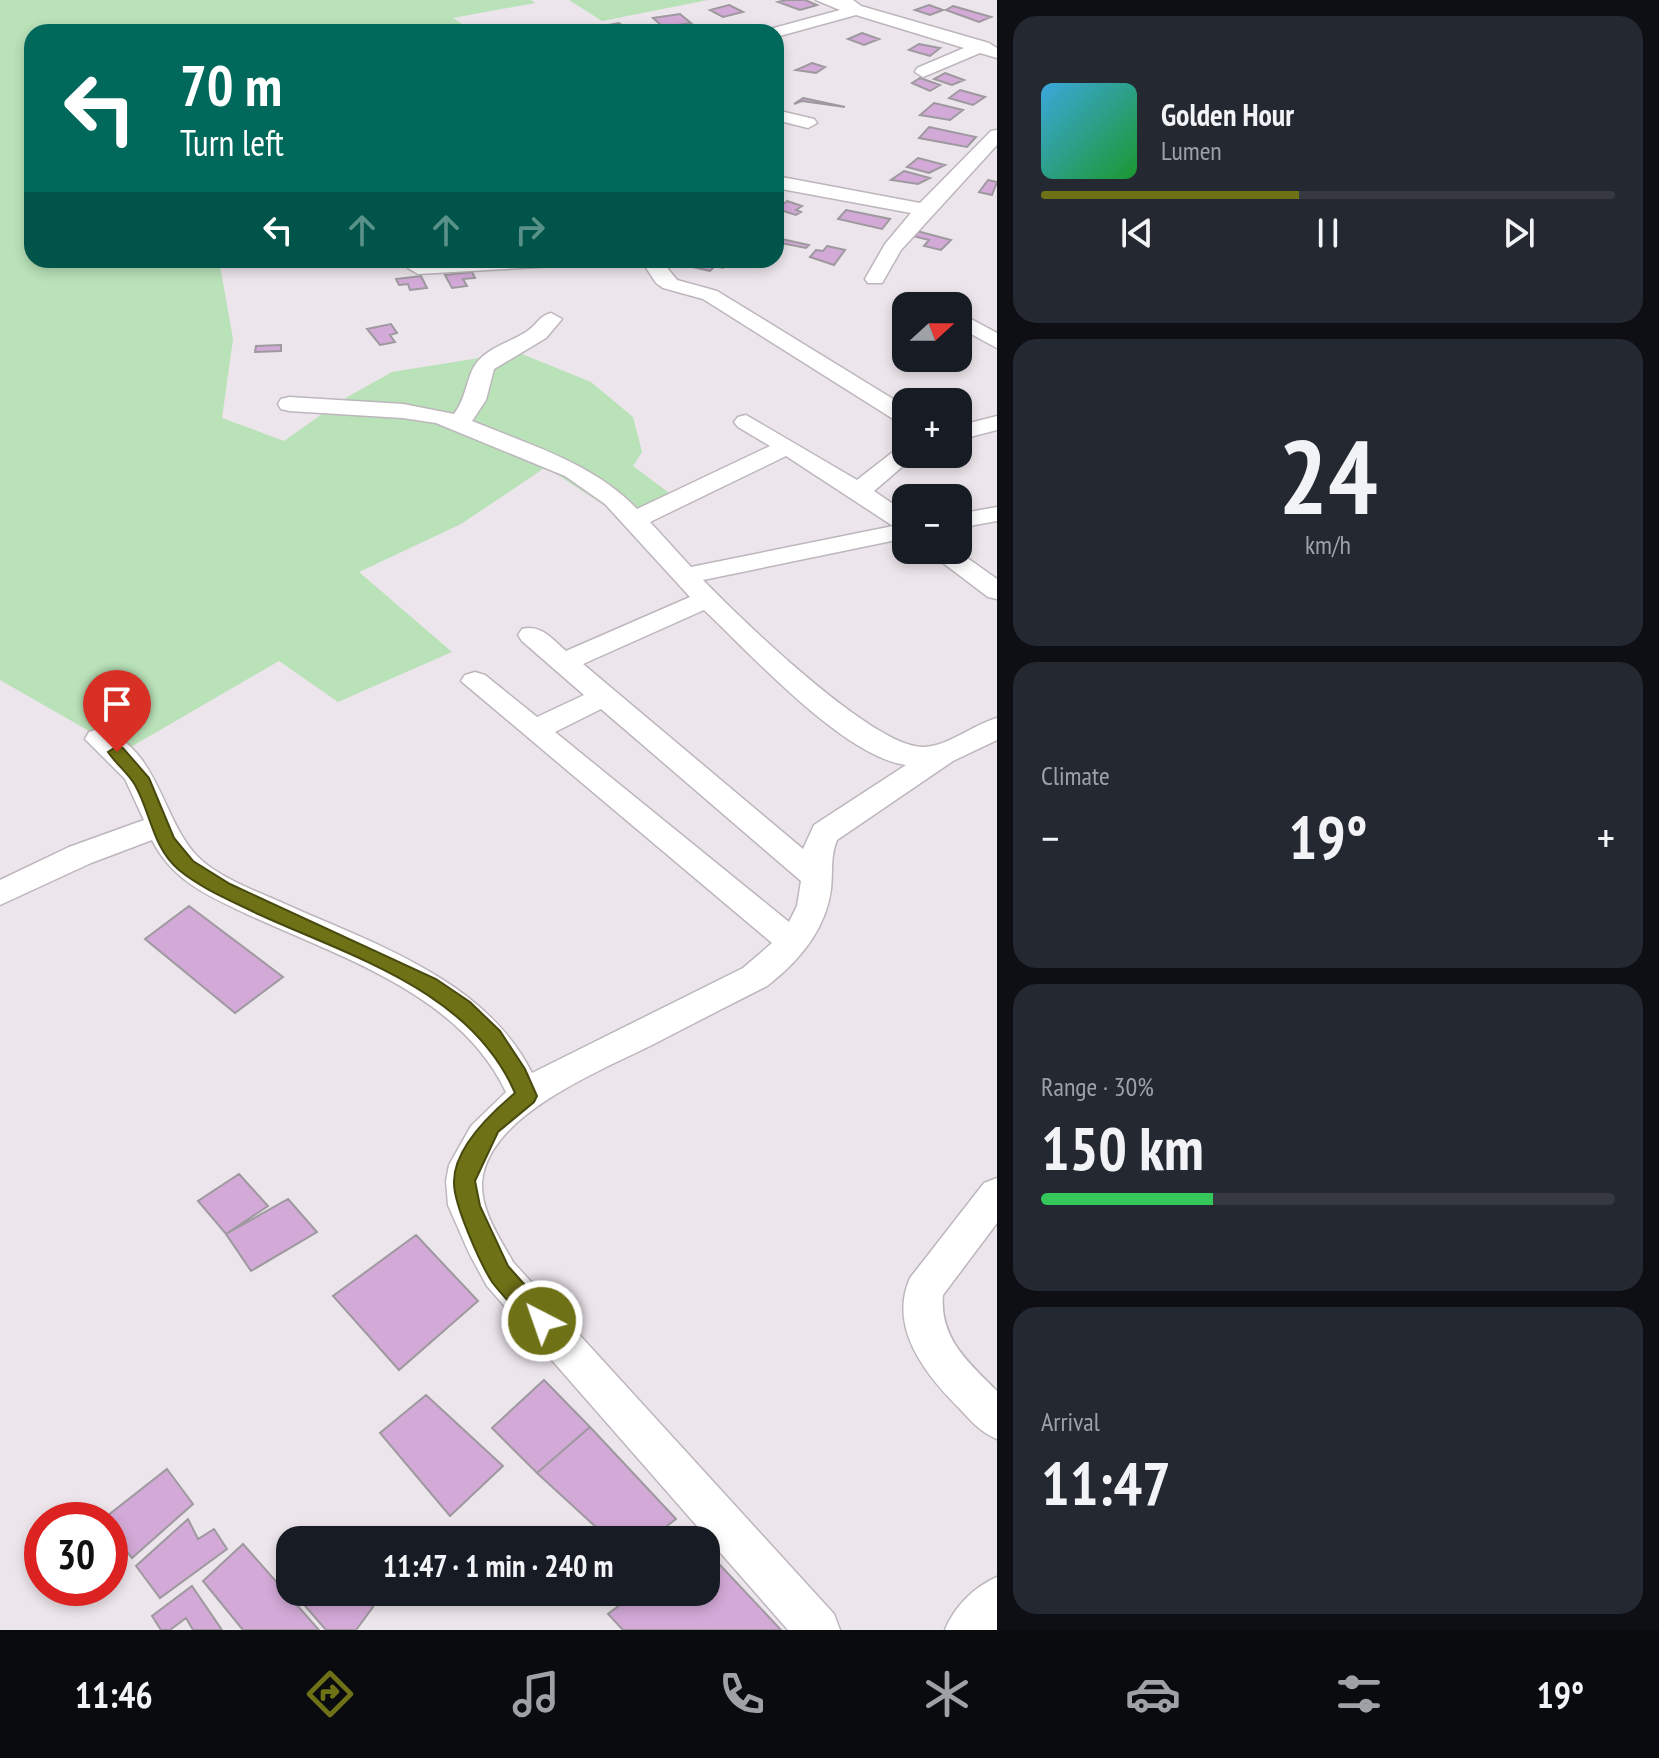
<!DOCTYPE html>
<html lang="en">
<head>
<meta charset="utf-8">
<style>
  :root { --surface:#171b24; --page:#242831; --text:#f1f3f6; --muted:#9ea1a6; --line:#363941; --accent:#6f7116 }
  body { margin:0; font-family:"PT Sans Narrow",sans-serif; background:var(--page); color:var(--text); height:100vh; display:flex; flex-direction:column; font-size:30px; white-space:nowrap }
  * { box-sizing:border-box; margin:0 }
  p { font-size:26px; color:var(--muted) }
  .icon { flex:none; width:44px; height:44px; fill:none; stroke:currentColor; stroke-width:2; stroke-linecap:round; stroke-linejoin:round }
  .map { position:relative; flex:1; overflow:hidden }
  .details { display:flex; flex-direction:column; gap:16px; padding:16px; background:#0d0f14; width:662px }
  .details>* { flex:none }
  .top-card { position:absolute; left:24px; top:24px; width:760px; height:244px; border-radius:24px; box-shadow:0 4px 12px #0003; background:#00695c; color:#fff; overflow:hidden }
  .needle { width:52px; rotate:69deg }
  .controls { position:absolute; left:892px; top:292px; display:grid; gap:16px }
  .controls a { display:grid; place-items:center; width:80px; height:80px; border-radius:16px; background:var(--surface); box-shadow:0 4px 12px #0003; font-size:40px }
  .speed { position:absolute; left:24px; top:1502px; display:flex; gap:16px; font-size:40px; font-weight:700; text-align:center }
  .speed>* { display:grid; place-content:center; width:104px; height:104px; border-radius:50%; background:var(--surface); box-shadow:0 4px 12px #0003; line-height:1 }
  .speed .limit { border:12px solid #d22; background:#fff; color:#111 }
  .pin { position:absolute; display:grid; place-items:center; width:68px; height:68px; color:#fff; margin:-82px -34px; border-radius:50% 50% 50% 0; rotate:-45deg; box-shadow:0 0 8px #0007 }
  .pin .icon { rotate:45deg }
  .me { position:absolute; width:88px; margin:-44px; rotate:319deg; stroke-linejoin:round; filter:drop-shadow(0 0 6px #0008) }
  .turn { display:flex; align-items:center; gap:28px; height:168px; padding:0 24px; font-size:36px }
  .turn .icon { width:104px; height:104px; stroke-width:2.5 }
  .turn b { display:block; font-size:56px; line-height:68px }
  .lanes { display:flex; align-items:center; height:76px; padding:0 24px; background:#0003; justify-content:center; gap:40px; direction:ltr }
  .lanes .off { opacity:.35 }
  .big { font-size:60px; font-weight:700; line-height:1.1 }
  .details .tile { flex:1; display:flex; flex-direction:column; justify-content:center; gap:12px; min-width:0; padding:0 28px; border-radius:24px; background:var(--page) }
  .details .dial { align-items:center; gap:0 }
  .dial b { font-size:104px; line-height:1 }
  .song { display:flex; align-items:center; gap:24px }
  .cover { width:96px; height:96px; border-radius:12px; background:linear-gradient(135deg,hsl(200 70% 55%),hsl(130 70% 35%)) }
  .played { height:8px; border-radius:4px; background:linear-gradient(90deg,var(--accent) 45%,var(--line) 45%) }
  .keys { display:flex; justify-content:space-around; direction:ltr }
  .heat { display:flex; justify-content:space-between; align-items:center; font-size:44px; direction:ltr }
  .charge { height:12px; border-radius:6px; background:linear-gradient(90deg,#34c759 30%,var(--line) 0) }
  .trip { position:absolute; left:276px; top:1526px; width:444px; height:80px; border-radius:24px; background:var(--surface); box-shadow:0 4px 12px #0003; font-weight:700; line-height:80px; text-align:center }
  .dock { display:flex; height:128px; justify-content:space-around; align-items:center; background:#090b0e; color:var(--muted) }
  .dock .icon { width:56px; height:56px }
  .dock .on { color:var(--accent) }
  .dock b { font-size:36px; color:var(--text) }
  main { display:flex; flex:1; min-height:0 }
  .map>svg:first-child { display:block }
  .green { fill:#b9e2b9 }
  .building { fill:#d3a9d7; stroke:#9e999f; stroke-width:2 }
  .lines { fill:none; stroke-linecap:round; stroke-linejoin:round }
  .minor-casing { stroke:#bdb6bc; stroke-width:3 }
  .minor { fill:#fff; fill-rule:evenodd }
  .route { fill:#6f7116; stroke:#48490e; stroke-width:2 }
</style>
</head>
<body>
<main>
<div class="map">
<svg width="997" height="1630" viewBox="0 0 997 1630">
  <rect width="100%" height="100%" fill="#ece5eb"/>
  <path class="green" d="M0 0H531L535 3 453 18 475 32H32V260H219L233 339 222 418 284 441 342 400 392 372 517 352 591 382 633 417 642 452 633 466 672 495 620 516 546 467 461 524 359 572 452 652 338 702 279 661 124 751 0 680Z
    M569 0H708L602 21Z"/>
  <path class="building" d="M786 0H805L817 5 800 10 778 2Z
    M729 5 743 12 723 17 710 10Z
    M929 5 943 10 930 15 915 10Z
    M953 6 991 17 979 22 946 10Z
    M680 14 691 23 663 27 653 18Z
    M619 23 631 32H603L597 27Z
    M862 33 879 39 864 45 848 39Z
    M919 44 940 48 930 56 909 50Z
    M812 63 825 67 816 73 796 70Z
    M945 73 964 80 952 85 934 79Z
    M920 78 940 85 930 91 912 83Z
    M960 90 985 97 973 105 949 98Z
    M803 98 845 107 802 101 794 104Z
    M934 103 963 110 950 120 920 115Z
    M929 127 976 137 967 147 919 138Z
    M918 158 945 165 929 173 907 167Z
    M904 171 930 178 918 184 891 180Z
    M988 180 997 182 992 195 979 192Z
    M787 201 802 206 796 210 801 212 796 215 777 209Z
    M846 210 890 219 882 229 838 219Z
    M913 230 951 240 941 250 924 246 929 240 909 235Z
    M777 238 809 245 806 248 781 243 776 250Z
    M827 246 845 250 834 265 810 257 816 250 823 251Z
    M699 260H708L727 264 723 268 715 266 710 271 692 267Z
    M472 272 475 278 463 279 467 286 452 288 445 275Z
    M421 276 427 288 410 290 408 284 399 285 396 279Z
    M391 324 397 333 390 335 395 342 380 345 367 329Z
    M281 345V351L255 352 256 346Z
    M189 906 283 977 235 1013 145 939Z
    M239 1174 268 1206 226 1234 198 1201Z
    M288 1199 317 1232 251 1271 226 1234Z
    M416 1235 478 1301 399 1370 333 1296Z
    M544 1380 590 1427 537 1473 492 1428Z
    M426 1395 503 1466 450 1516 380 1433Z
    M590 1427 676 1519 649 1540H610L537 1473Z
    M167 1469 193 1504 132 1558 110 1532V1520H102Z
    M188 1519 198 1539 214 1529 227 1549 160 1598 136 1566Z
    M243 1544 319 1630H243L203 1581Z
    M706 1550 781 1630H623L608 1614 637 1592H706Z
    M192 1586 222 1630H193L186 1618 170 1630H161L152 1616Z
    M293 1592H361L373 1607 356 1630H326Z"/>
  <g class="lines">
    <defs>
      <path id="minor" d="M816 0H853L861 6 989 43 997 48V58L980 53 923 77 915 72 917 68 964 48 856 15 776 37V32H768L770 29 840 10Z
        M776 110 814 119 817 123 808 128 776 120Z
        M997 130V145L901 250 882 283H868L865 279 885 244 911 213 776 188V176L920 203 991 131Z
        M451 260H566L556 266 418 274 408 268 418 262Z
        M641 260H661L677 280 717 291 906 407V424L898 422 703 299 663 288 656 283Z
        M930 295 949 306 923 305 920 301Z
        M958 312 997 333V348L958 327Z
        M551 313 562 319 546 338 494 369 486 400 472 421C530 445 593 463 637 509L770 446 738 427 734 422 738 417 746 415 857 480 898 448 906 446V454H917L874 491 906 513V538L703 580C740 618 874 749 924 747 949 746 972 725 997 718V740L953 761 837 840C830 857 833 873 831 889 826 930 798 962 767 986 728 1006 690 1025 652 1045 600 1071 486 1116 482 1183 481 1212 500 1238 513 1262L834 1614 840 1630H788L487 1286 469 1253 448 1205 446 1181 449 1165 471 1126 506 1092C460 995 343 958 251 916 211 897 173 882 152 840L91 863 0 905V880L69 847 144 820 125 779 85 739 89 732 99 729C165 748 160 833 210 867 230 881 253 890 276 900 368 942 484 977 532 1073L743 968 772 943 461 681 465 675 475 672 485 675 537 717 584 695 522 641 518 635 522 629C541 624 552 639 566 651L690 597 605 504 565 476 436 423 403 418 289 411 281 409 278 404 281 399 289 397 403 404 454 414C464 401 465 388 471 373 480 349 507 344 526 332 536 326 540 315 551 313ZM786 456 893 526 691 567 650 522ZM704 610C751 654 844 757 906 765L814 825 803 849 583 664ZM601 709 801 881 797 906 789 922 555 732Z
        M997 416V430L958 440V426Z
        M997 507V521L958 528V514Z
        M926 550H956L997 579V599L988 597Z
        M997 1178V1223L943 1295C939 1338 969 1363 997 1391V1439C980 1432 971 1421 959 1408 925 1374 888 1327 910 1278L984 1183Z
        M997 1577V1630H945C954 1607 974 1587 997 1577Z"/>
    </defs>
    <use href="#minor" class="minor-casing"/>
    <use href="#minor" class="minor"/>
  </g>
  <path class="route" d="M117 746 123 748 149 778 174 838 193 861 230 884 436 979 470 1002 500 1031 525 1069 537 1096 534 1102 498 1132 475 1181 480 1206 508 1266 550 1313 554 1321 550 1329 542 1332 533 1329C520 1313 504 1298 492 1282 480 1263 454 1205 454 1183 453 1149 491 1113 515 1093 471 991 352 957 258 914 232 901 202 889 179 870 152 847 151 813 135 785 128 773 116 764 108 752Z"/>
</svg>
<div class="controls">
<a><svg class="needle" viewBox="-14 -14 28 28"><path d="M0-13l5 13h-10z" fill="#e53935"/><path d="M0 13l5-13h-10z" fill="#9ea1a6"/></svg></a>
<a>+</a>
<a>−</a>
</div>
<div class="speed"><div class="limit">30</div></div>
<div class="pin" style="left:117px;top:752px;background:#d93025"><svg class="icon" aria-label="arrive" viewBox="0 0 24 24"><path d="M6 21V4h12l-3 4 3 4H6"/></svg></div>
<svg class="me" style="left:542px;top:1321px" viewBox="-20 -20 40 40"><circle r="17" fill="#6f7116" stroke="#fff" stroke-width="3"/><path d="M0-11L8 9 0 5-8 9z" fill="#fff"/></svg>
<div class="trip">11:47 · 1 min · 240 m</div>
<div class="top-card">
<div class="turn"><svg class="icon" aria-label="left" viewBox="0 0 24 24"><path d="M17 20v-9H6M10 6l-5 5 5 5"/></svg><div><b>70 m</b>Turn left</div></div>
<div class="lanes"><svg class="icon" aria-label="left" viewBox="0 0 24 24"><path d="M17 20v-9H6M10 6l-5 5 5 5"/></svg><svg class="icon off" aria-label="ahead" viewBox="0 0 24 24"><path d="M12 20V5M6 11l6-6 6 6"/></svg><svg class="icon off" aria-label="ahead" viewBox="0 0 24 24"><path d="M12 20V5M6 11l6-6 6 6"/></svg><svg class="icon off" aria-label="right" viewBox="0 0 24 24"><path d="M7 20v-9h11M14 6l5 5-5 5"/></svg></div>
</div>
</div>
<section class="details">
<div class="tile">
<div class="song"><i class="cover"></i><div><b>Golden Hour</b><p>Lumen</p></div></div>
<div class="played"></div>
<div class="keys"><svg class="icon" aria-label="previous" viewBox="0 0 24 24"><path d="M18 5L8 12l10 7zM5 5v14"/></svg><svg class="icon" aria-label="pause" viewBox="0 0 24 24"><path d="M8 5v14M16 5v14"/></svg><svg class="icon" aria-label="next" viewBox="0 0 24 24"><path d="M6 5l10 7-10 7zM19 5v14"/></svg></div>
</div>
<div class="tile dial"><b>24</b><p>km/h</p></div>
<div class="tile"><p>Climate</p>
<div class="heat"><a>−</a><b class="big">19°</b><a>+</a></div>
</div>
<div class="tile"><p>Range · 30%</p><b class="big">150 km</b><div class="charge"></div></div>
<div class="tile"><p>Arrival</p><b class="big">11:47</b></div>
</section>
</main>
<nav class="dock">
<b>11:46</b>
<svg class="icon on" aria-label="directions" viewBox="0 0 24 24"><path d="M12 3l9 9-9 9-9-9zM9 14v-3h6M13 9l2 2-2 2"/></svg>
<svg class="icon" aria-label="music" viewBox="0 0 24 24"><path d="M9 18V5l10-2v13"/><circle cx="6" cy="18" r="3"/><circle cx="16" cy="16" r="3"/></svg>
<svg class="icon" aria-label="phone" viewBox="0 0 24 24"><path d="M5 4h4l2 5-3 2q2 4 5 5l2-3 5 2v4C11 20 4 13 5 4z"/></svg>
<svg class="icon" aria-label="climate" viewBox="0 0 24 24"><path d="M12 3v18M4 7l16 10M4 17L20 7"/></svg>
<svg class="icon" aria-label="car" viewBox="0 0 24 24"><path d="M5 17H2v-5l4-1 3-4h7l3 4 3 1v5h-3M9 17h6M6 11h13"/><circle cx="7" cy="17" r="2"/><circle cx="17" cy="17" r="2"/></svg>
<svg class="icon" aria-label="filters" viewBox="0 0 24 24"><path d="M4 7h16M4 17h16"/><circle cx="9" cy="7" r="2"/><circle cx="15" cy="17" r="2"/></svg>
<b>19°</b>
</nav>
</body>
</html>
